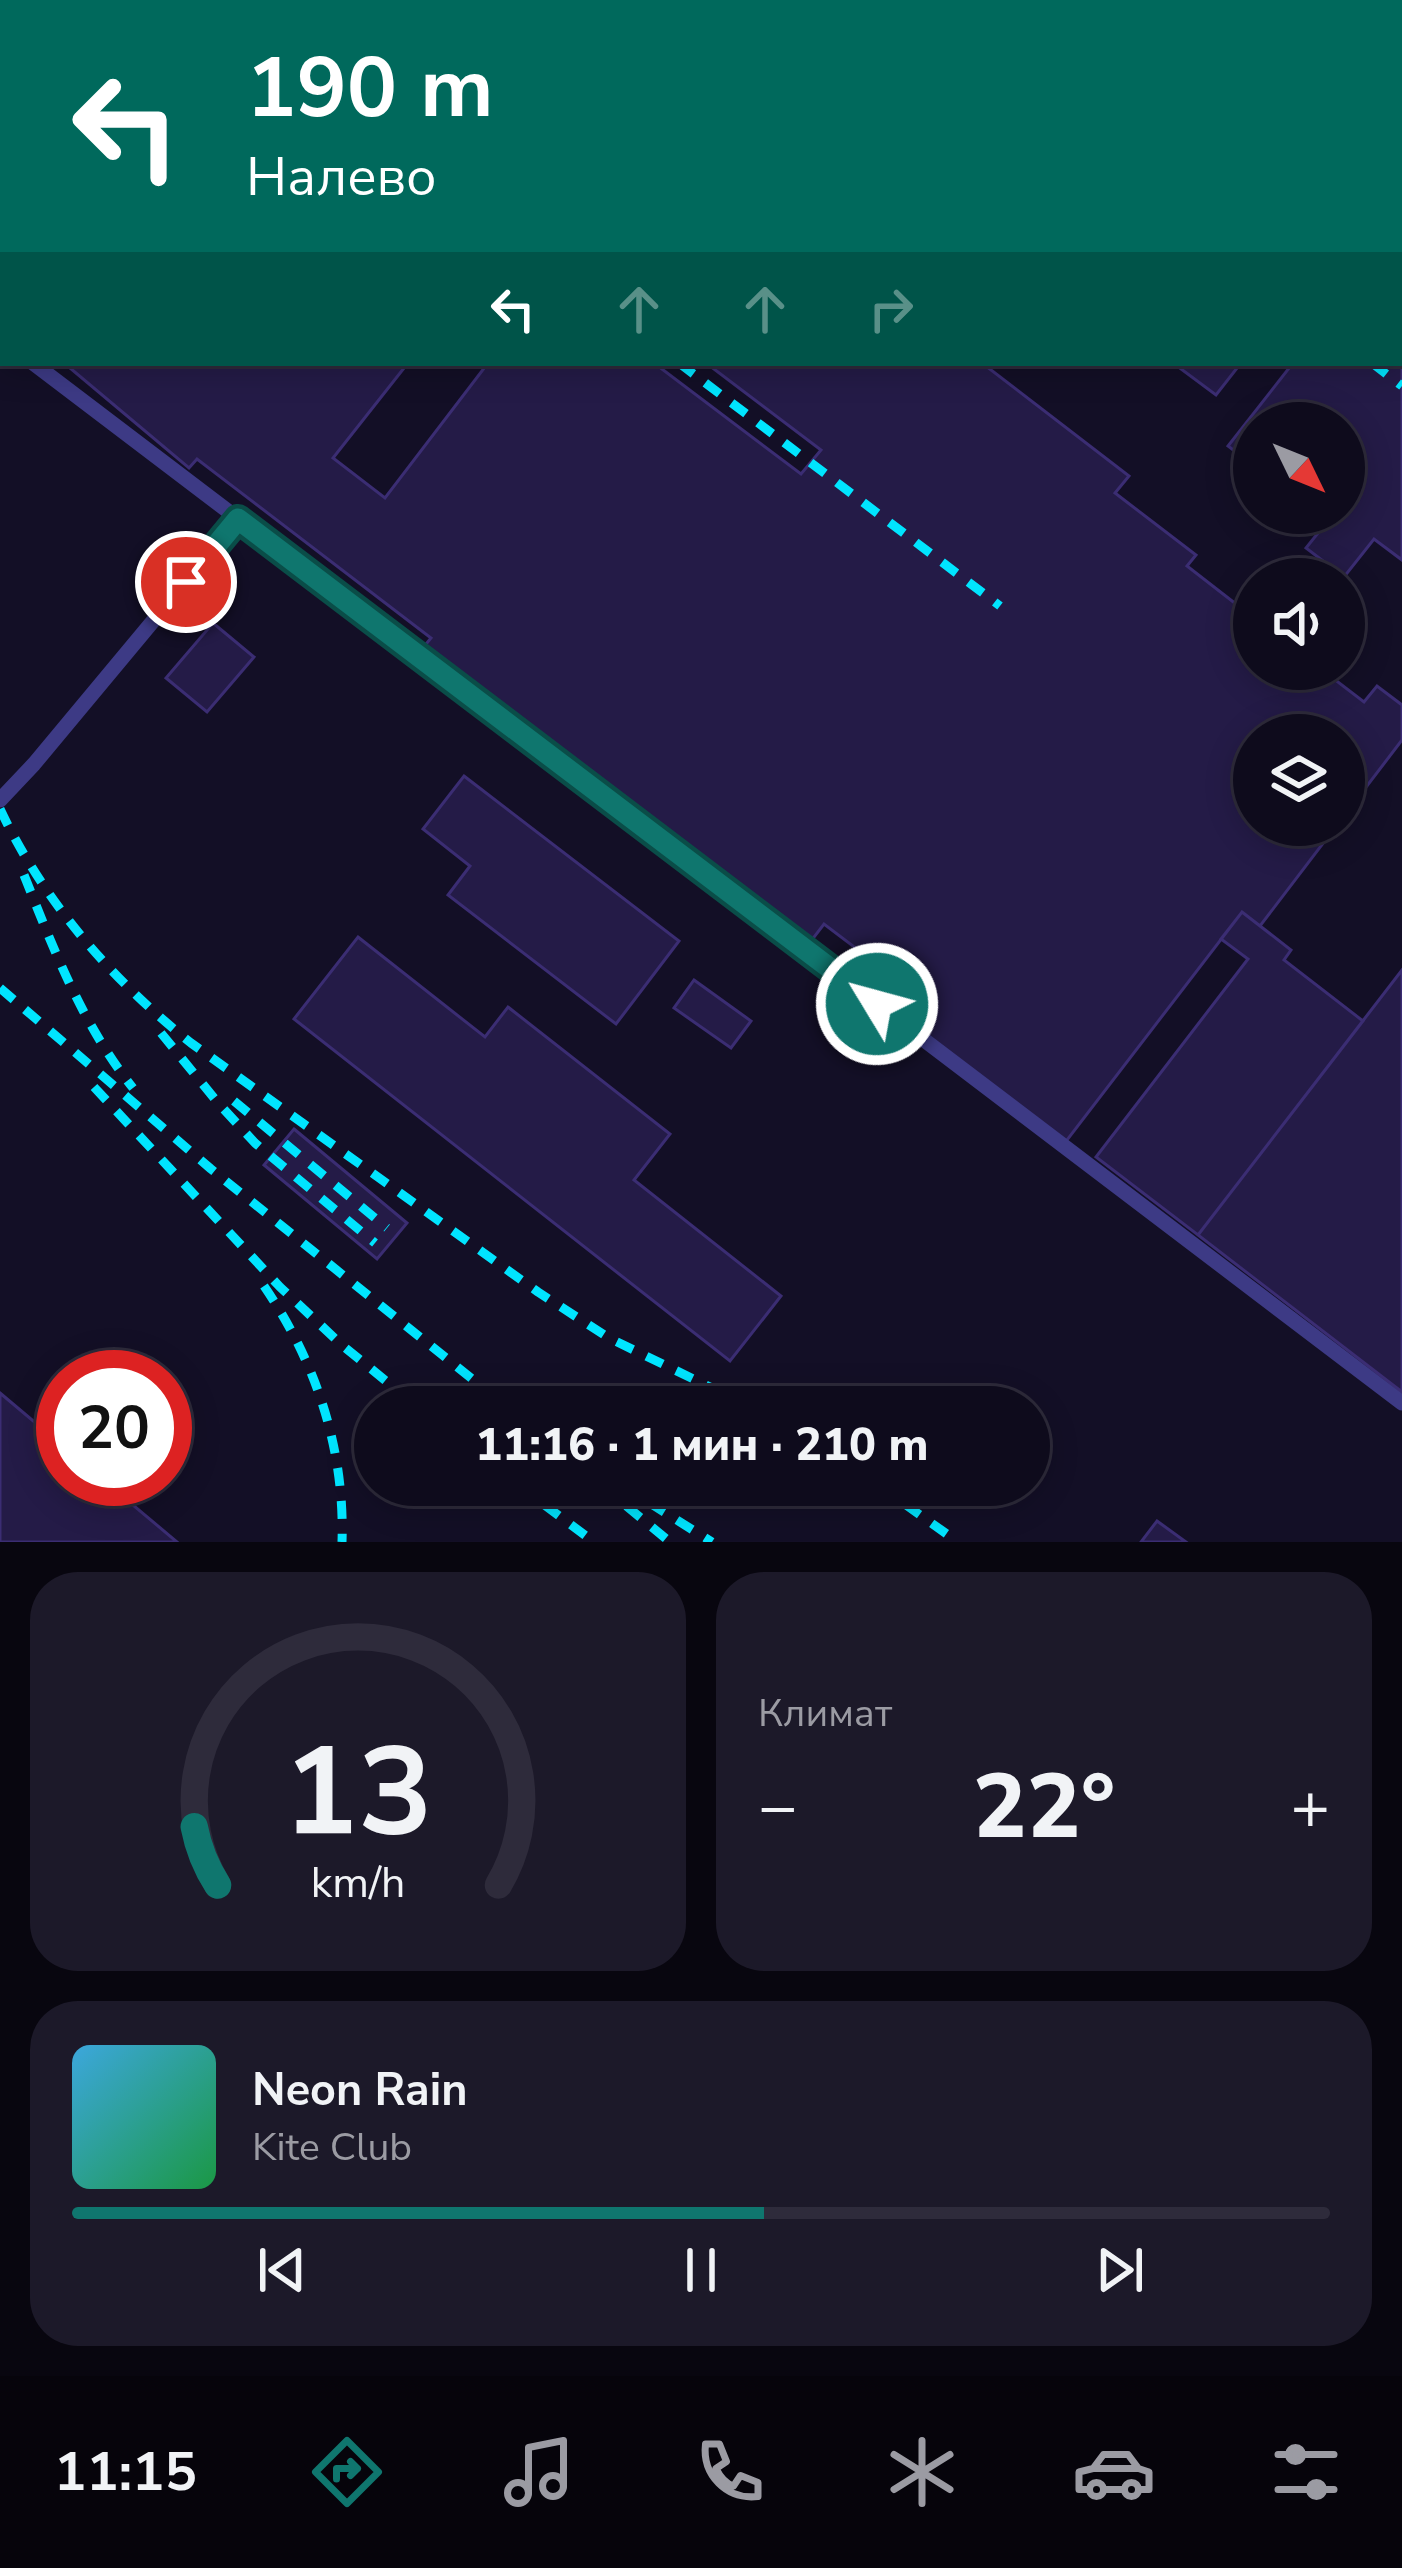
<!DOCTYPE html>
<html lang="ru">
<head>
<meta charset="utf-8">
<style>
  :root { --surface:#0e0b1c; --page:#1c1929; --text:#f1f3f6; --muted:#9b9ba3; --line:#2e2b3b; --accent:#0f766e }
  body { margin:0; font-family:"Nunito Sans",sans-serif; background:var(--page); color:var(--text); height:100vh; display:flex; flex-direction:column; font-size:45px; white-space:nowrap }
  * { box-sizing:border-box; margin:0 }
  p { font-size:39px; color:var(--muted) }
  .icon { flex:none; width:66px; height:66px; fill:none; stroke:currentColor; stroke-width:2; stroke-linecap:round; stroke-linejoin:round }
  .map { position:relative; height:1542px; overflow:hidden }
  .drawer { display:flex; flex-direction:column; gap:30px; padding:30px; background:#08060f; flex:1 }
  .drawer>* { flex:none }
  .hud { position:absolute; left:0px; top:0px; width:1404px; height:366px; box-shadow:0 6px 30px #0003,0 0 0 3px var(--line); background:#00695c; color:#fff; overflow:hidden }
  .needle { width:78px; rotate:133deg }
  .buttons { position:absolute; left:1233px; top:402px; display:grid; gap:24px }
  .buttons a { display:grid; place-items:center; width:132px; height:132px; border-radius:50%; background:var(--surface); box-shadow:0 6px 30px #0003,0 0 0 3px var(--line); font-size:60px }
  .speed { position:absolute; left:36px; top:1350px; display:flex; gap:24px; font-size:60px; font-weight:700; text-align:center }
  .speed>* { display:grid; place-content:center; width:156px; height:156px; border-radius:50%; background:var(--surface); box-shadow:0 6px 30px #0003,0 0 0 3px var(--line); line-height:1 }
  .speed .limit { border:18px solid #d22; background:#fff; color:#111 }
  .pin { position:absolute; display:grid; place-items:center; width:102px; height:102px; color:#fff; margin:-51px; border:6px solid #fff; border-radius:50%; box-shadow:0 3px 12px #0007 }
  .me { position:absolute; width:132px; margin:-66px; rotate:307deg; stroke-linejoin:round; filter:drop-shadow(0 0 9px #0008) }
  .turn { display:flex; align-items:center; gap:42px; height:252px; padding:0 48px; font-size:54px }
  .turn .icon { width:156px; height:156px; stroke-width:2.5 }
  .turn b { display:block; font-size:84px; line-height:102px }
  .lanes { display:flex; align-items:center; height:114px; padding:0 48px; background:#0003; justify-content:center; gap:60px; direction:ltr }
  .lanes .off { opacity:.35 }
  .big { font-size:90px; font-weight:800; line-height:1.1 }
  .drawer .card { flex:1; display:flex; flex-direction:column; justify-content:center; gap:18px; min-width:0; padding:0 42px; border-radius:48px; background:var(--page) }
  .drawer .dial { align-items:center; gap:0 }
  .dial svg { height:312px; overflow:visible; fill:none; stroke:var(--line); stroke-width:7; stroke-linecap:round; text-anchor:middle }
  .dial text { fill:var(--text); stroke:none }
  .song { display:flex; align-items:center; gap:36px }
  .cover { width:144px; height:144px; border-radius:18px; background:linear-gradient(135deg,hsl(200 70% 55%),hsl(140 70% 35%)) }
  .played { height:12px; border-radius:6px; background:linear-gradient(90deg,var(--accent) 55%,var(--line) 55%) }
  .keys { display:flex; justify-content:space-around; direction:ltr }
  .heat { display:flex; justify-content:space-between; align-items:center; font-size:66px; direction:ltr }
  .drawer .tiles { flex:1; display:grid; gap:30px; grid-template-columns:1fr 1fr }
  .card:last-child { grid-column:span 2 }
  .trip { position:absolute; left:354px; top:1386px; width:696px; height:120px; border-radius:60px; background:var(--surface); box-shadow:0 6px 30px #0003,0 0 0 3px var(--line); font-weight:800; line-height:120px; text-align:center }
  .tabs { display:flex; height:192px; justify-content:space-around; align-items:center; background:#06040b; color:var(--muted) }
  .tabs .icon { width:84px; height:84px }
  .tabs .on { color:var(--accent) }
  .tabs b { font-size:54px; color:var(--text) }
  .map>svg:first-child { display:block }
  .building { fill:#241b47; stroke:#3b2d73; stroke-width:3 }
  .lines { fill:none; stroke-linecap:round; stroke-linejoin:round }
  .lane { stroke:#3d3a85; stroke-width:15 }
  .rail { stroke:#00e5ff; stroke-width:9; stroke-dasharray:18 15; stroke-linecap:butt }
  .route-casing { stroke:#0a4d48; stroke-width:30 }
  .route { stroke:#0f766e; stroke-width:21 }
</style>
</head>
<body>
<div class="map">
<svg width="1402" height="1542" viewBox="0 0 1402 1542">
  <rect width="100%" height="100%" fill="#130f26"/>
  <path class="building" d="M0 0H196L200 3H3V312L0 309Z
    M1402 195V560L1374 539 1344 577 1306 548 1334 513H1344V423H1254V466L1228 446 1293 363H1401Z
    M64 363H408L333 458 385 498 488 363H654L801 474 821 450 706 363H982L1129 476 1115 493 1196 555 1187 566 1254 618V669H1321L1364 702 1377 686 1402 705V740L1344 816V735H1254V825H1337L1260 926 1242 912 1064 1144 869 994 886 971 824 924 808 945 422 649 431 638 197 459 189 468Z
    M1173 363H1241L1216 395Z
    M213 623 254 657 207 712 166 678Z
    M464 776 679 941 616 1024 448 895 470 866 423 829Z
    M1242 912 1291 950 1284 960 1363 1021 1198 1235 1096 1157 1248 959 1221 939Z
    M358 937 485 1037 508 1007 670 1134 634 1180 781 1296 730 1361 294 1019Z
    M1402 970V1392L1198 1235Z
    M694 980 751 1021 731 1048 674 1008Z
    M294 1129 407 1223 377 1259 264 1165Z
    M0 1393 63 1446V1479H102L177 1542H0Z
    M1157 1521 1186 1542H1141Z"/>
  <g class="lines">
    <path class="lane" d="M0 338 3 340
      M33 363 1402 1403
      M0 800 34 764 238 519"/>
    <path class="rail" d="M165 0 169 3
      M305 0 309 3
      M532 0 536 3
      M1047 0 1051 3
      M1272 0 1276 3
      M1401 94 1402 95
      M679 363 1000 606
      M1372 363 1402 386
      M0 809C44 902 111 979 191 1043L538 1292 609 1338 751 1407
      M24 875C54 950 82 1024 133 1088
      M0 988 211 1169 507 1407
      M161 1033 219 1104 255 1143 375 1243
      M94 1087 280 1287 343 1346 418 1407
      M234 1101 387 1228
      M264 1286C316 1362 345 1449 342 1542
      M518 1485 594 1542
      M601 1485 670 1542
      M621 1485 712 1542
      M878 1485 958 1542"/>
  </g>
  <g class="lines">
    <defs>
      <path id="route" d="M186 582 238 519 877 1004"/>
    </defs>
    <use href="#route" class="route-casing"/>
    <use href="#route" class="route"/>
  </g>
</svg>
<div class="buttons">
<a><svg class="needle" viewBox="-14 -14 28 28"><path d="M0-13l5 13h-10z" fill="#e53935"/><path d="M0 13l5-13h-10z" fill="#9b9ba3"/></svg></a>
<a><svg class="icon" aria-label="sound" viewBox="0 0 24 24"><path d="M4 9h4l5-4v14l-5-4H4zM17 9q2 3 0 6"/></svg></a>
<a><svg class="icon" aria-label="layers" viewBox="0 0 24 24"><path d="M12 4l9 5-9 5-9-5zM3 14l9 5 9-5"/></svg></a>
</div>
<div class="speed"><div class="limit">20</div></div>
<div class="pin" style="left:186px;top:582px;background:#d93025"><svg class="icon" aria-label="arrive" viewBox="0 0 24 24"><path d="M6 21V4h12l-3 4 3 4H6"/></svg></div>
<svg class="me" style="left:877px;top:1004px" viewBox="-20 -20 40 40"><circle r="17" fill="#0f766e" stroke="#fff" stroke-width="3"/><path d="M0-11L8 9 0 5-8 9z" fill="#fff"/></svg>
<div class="trip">11:16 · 1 мин · 210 m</div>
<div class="hud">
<div class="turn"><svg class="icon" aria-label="left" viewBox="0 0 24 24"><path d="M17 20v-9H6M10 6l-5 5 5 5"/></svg><div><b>190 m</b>Налево</div></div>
<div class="lanes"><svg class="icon" aria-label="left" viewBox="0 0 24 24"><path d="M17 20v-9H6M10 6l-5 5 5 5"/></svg><svg class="icon off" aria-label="ahead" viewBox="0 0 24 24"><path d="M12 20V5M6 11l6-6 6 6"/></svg><svg class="icon off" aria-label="ahead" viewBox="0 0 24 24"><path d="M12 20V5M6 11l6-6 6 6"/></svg><svg class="icon off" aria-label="right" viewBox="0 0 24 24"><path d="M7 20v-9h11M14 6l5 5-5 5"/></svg></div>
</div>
</div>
<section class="drawer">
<div class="tiles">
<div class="card dial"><svg viewBox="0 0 100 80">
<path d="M14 69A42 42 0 1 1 86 69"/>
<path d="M14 69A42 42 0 0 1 8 54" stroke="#0f766e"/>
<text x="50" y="56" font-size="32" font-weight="700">13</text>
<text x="50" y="72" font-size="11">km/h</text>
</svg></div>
<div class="card"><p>Климат</p>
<div class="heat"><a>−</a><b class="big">22°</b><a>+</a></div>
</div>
<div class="card">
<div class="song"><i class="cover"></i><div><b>Neon Rain</b><p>Kite Club</p></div></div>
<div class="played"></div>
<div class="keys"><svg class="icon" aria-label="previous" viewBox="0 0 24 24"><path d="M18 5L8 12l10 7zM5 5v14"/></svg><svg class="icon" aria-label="pause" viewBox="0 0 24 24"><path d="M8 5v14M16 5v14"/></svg><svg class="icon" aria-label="next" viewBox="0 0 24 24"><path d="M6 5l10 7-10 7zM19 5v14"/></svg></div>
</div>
</div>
</section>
<nav class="tabs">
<b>11:15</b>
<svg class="icon on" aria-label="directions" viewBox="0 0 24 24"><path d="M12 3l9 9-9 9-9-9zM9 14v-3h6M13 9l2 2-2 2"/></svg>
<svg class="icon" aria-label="music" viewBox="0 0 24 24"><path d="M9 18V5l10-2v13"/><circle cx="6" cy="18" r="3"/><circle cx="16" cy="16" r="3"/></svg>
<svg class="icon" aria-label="phone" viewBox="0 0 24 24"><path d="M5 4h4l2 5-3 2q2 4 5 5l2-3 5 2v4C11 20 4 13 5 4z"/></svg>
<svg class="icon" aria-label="climate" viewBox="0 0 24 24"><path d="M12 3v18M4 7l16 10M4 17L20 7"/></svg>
<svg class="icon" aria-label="car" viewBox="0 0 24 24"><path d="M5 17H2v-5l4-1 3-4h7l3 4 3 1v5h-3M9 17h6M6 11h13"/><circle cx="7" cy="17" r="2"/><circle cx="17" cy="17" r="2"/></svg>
<svg class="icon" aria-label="filters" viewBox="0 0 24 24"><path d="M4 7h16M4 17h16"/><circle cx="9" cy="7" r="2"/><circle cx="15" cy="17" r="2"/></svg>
</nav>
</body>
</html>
